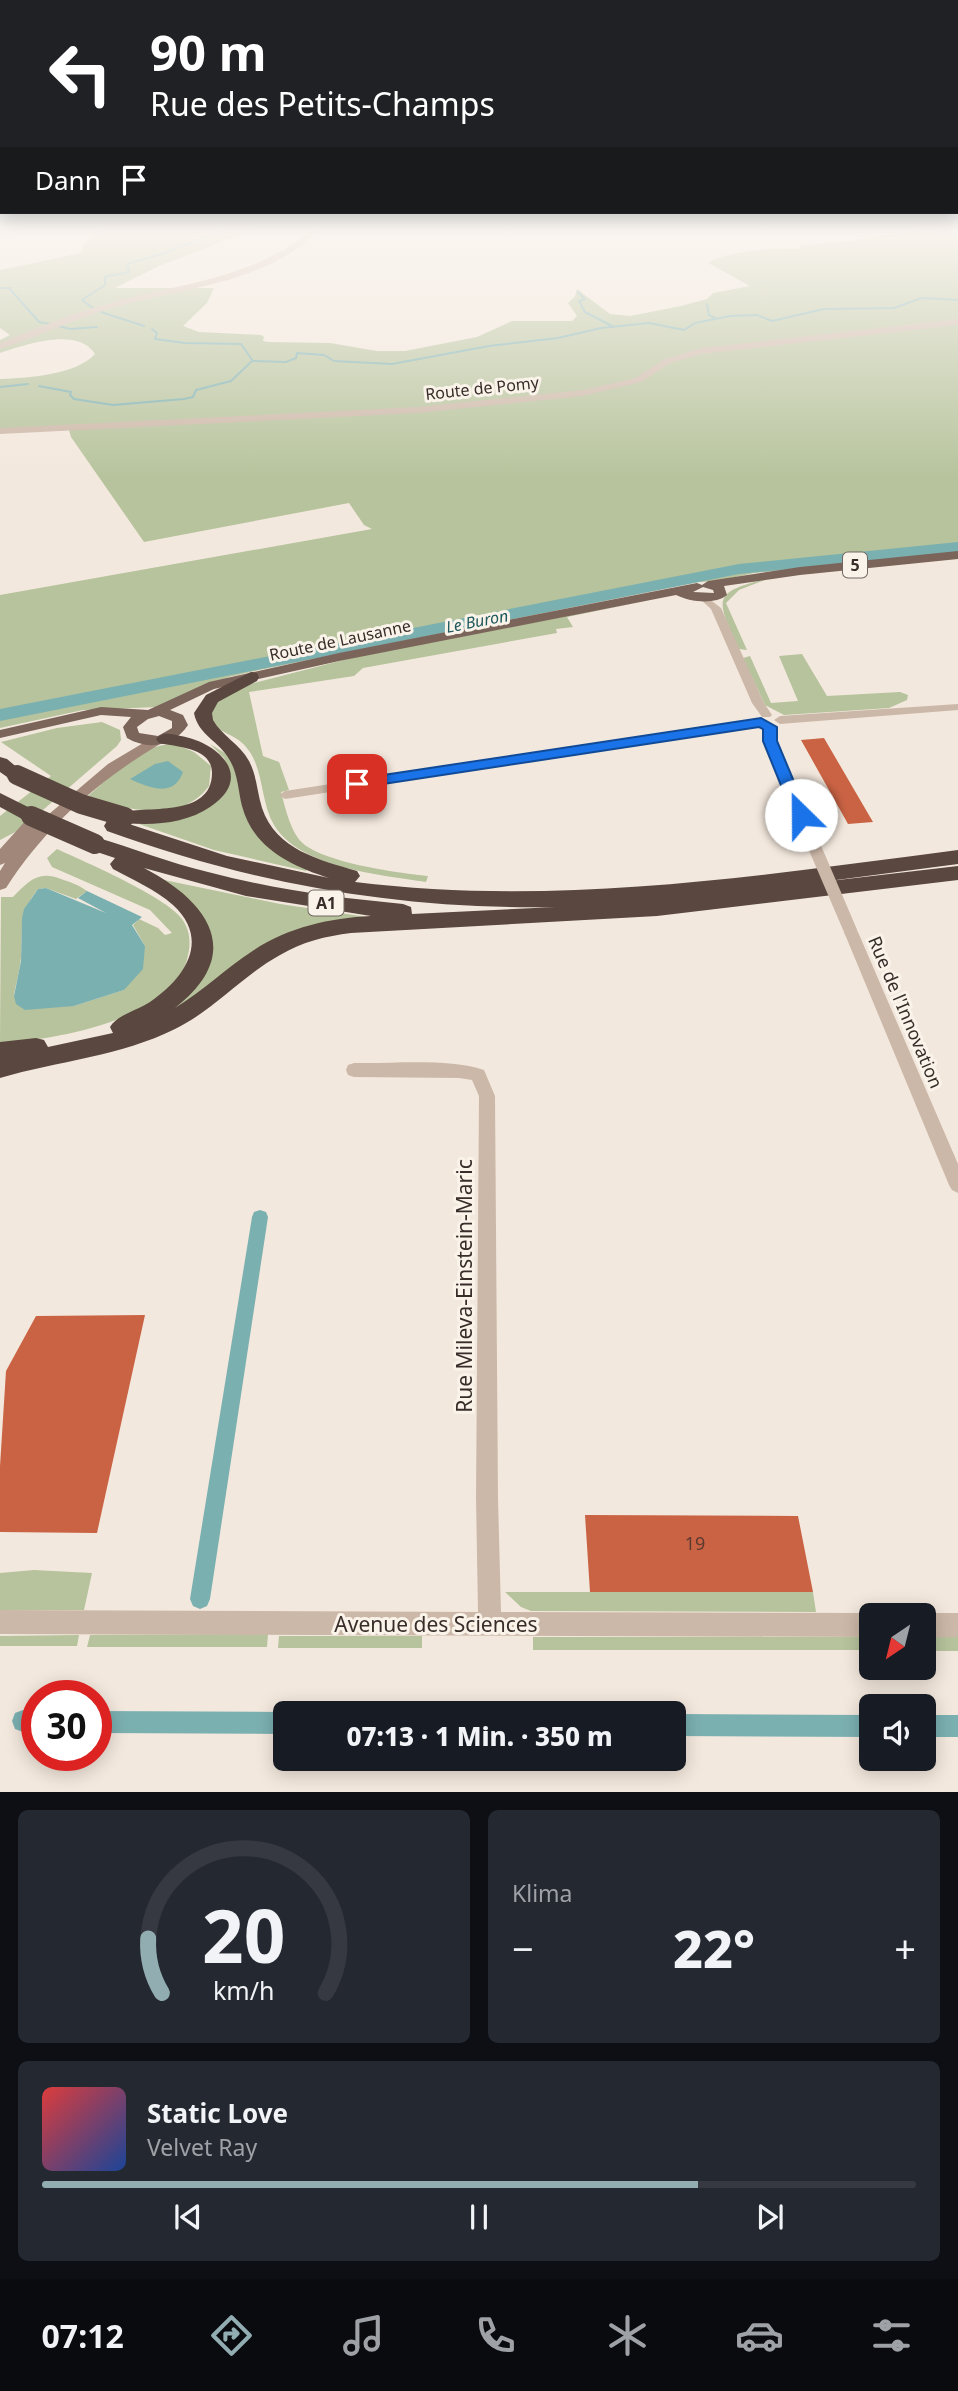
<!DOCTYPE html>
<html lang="de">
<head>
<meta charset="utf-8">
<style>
  :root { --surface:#171b24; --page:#242831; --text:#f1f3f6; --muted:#9ea1a6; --line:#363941; --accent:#91adb1 }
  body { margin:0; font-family:"Noto Sans",sans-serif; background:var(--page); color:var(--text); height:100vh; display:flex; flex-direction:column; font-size:26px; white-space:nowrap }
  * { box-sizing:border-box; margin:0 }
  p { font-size:23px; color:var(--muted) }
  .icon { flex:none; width:38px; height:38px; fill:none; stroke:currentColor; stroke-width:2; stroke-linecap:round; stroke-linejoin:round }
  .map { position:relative; height:1792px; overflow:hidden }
  .details { display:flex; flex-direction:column; gap:18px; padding:18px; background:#0d0f14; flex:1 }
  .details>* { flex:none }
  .top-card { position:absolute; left:0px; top:0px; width:959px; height:214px; box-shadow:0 4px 18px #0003; background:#202124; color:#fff; overflow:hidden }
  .needle { width:46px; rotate:215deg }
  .fabs { position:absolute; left:859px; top:1603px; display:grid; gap:14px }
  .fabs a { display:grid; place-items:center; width:77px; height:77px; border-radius:10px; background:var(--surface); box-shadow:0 4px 18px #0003; font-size:35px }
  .speed { position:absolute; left:21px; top:1680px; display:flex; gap:14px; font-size:35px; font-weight:700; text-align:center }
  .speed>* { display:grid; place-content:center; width:91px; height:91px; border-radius:50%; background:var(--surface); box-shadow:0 4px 18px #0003; line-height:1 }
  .speed .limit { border:10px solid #d22; background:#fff; color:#111 }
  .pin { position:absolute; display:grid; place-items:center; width:60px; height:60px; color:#fff; margin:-30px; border-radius:14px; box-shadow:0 4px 10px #0006 }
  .me { position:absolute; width:77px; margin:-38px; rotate:337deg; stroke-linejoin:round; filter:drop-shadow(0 0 5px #0008) }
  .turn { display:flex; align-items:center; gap:24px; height:147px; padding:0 35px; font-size:32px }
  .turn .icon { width:91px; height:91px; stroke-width:2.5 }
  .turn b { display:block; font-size:49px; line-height:60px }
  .then { display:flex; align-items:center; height:66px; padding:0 35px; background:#0003; gap:14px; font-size:26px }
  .big { font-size:52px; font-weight:800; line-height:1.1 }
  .details .tile { flex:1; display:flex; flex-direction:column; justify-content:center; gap:10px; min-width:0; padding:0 24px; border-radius:10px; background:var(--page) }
  .details .dial { align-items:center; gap:0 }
  .dial svg { height:182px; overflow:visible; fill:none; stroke:var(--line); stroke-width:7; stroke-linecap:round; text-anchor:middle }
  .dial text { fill:var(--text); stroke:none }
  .song { display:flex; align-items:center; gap:21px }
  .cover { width:84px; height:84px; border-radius:10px; background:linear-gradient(135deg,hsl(0 70% 55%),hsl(220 70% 35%)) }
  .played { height:7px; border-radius:4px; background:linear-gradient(90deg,var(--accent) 75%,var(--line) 75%) }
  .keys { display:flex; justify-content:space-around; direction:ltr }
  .heat { display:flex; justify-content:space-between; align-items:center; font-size:38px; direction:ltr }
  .details .tiles { flex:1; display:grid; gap:18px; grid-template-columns:1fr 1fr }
  .tile:last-child { grid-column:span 2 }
  .trip { position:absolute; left:273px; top:1701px; width:413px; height:70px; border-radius:10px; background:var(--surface); box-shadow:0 4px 18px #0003; font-weight:800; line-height:70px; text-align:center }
  .dock { display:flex; height:112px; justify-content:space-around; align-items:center; background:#090b0e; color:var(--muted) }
  .dock .icon { width:49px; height:49px }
  .dock .selected { color:var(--accent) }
  .dock b { font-size:32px; color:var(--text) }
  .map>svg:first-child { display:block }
  .green { fill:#b6c39c }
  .water { fill:#7bb0b1 }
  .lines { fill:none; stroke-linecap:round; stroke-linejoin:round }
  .stream { stroke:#7bb0b1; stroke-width:2 }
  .canal { fill:#7bb0b1; fill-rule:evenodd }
  .river { fill:#7bb0b1; fill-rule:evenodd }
  .building { fill:#ca6344 }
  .minor { fill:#ccb8a8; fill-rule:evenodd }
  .tertiary { fill:#ccb8a8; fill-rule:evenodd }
  .secondary { fill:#a08779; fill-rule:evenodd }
  .primary { fill:#7b6459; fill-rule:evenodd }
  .motorway { fill:#5a473f; fill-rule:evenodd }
  .minor-bridge { stroke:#ccb8a8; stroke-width:13 }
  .motorway-bridge { stroke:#5a473f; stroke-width:20 }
  .route { fill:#1a73e8; stroke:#114b97; stroke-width:2 }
  .labels { text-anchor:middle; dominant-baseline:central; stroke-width:6; stroke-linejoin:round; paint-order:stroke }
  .far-street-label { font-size:16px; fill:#382d29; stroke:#faf3ea }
  .shield { fill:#faf3ea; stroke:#726863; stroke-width:2 }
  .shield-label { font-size:16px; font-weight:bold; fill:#382d29 }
  .far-water-label { font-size:16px; font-style:italic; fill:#1c585c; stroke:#faf3ea }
  .street-label { font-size:18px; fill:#382d29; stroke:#faf3ea }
  .near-number-label { font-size:18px; fill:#5c3a30 }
  .near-street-label { font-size:21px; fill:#382d29; stroke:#faf3ea }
</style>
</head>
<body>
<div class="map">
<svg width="958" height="1793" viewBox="0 0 958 1793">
  <rect width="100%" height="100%" fill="#f3e8dd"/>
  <path class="green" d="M98 228H258L159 266 115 288H214L207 303 183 326 199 332 261 335 264 337 263 341 268 342 330 343 377 351H405L477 337 512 321H572L577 316 568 303 575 296 577 289 610 314 630 316 681 306 707 299 713 293 750 286 708 263C725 251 781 247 803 249L799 246 849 241 929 228H958V555L754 573 717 581 698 582 259 670 229 677 158 707 83 710 0 728V595L372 529 364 525 349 503 144 542 71 437 69 430 0 431V379C27 378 76 375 95 354 78 326 24 345 0 353V340L10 335 0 328V270L81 253 84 244 99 231Z
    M767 579 739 590 726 603 747 650 739 649C718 602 708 592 767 579Z
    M650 600 567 617 573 627 556 629 557 633 363 668 354 676 249 692 263 756 279 762 289 790 281 792C285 807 289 825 298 838 314 862 399 873 428 876L426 882C381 875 300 868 274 825 259 800 265 762 241 742 233 735 222 732 213 726L210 705 246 685 355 657Z
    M802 654 827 696 900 692 908 695 907 700 889 708 784 715 765 705 743 658 750 656 771 703 798 701 779 656Z
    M102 722 120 730 121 740 117 746 21 829 0 840V816L51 776 1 742 57 728Z
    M175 744 194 752 211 766 209 786C180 825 126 810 88 796 112 775 142 743 175 744Z
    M210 744 225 753 234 765 249 820 308 868 306 871 214 850 139 824 180 818 229 771 224 758Z
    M57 849C85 862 165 896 182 919 190 930 191 943 188 955 176 1020 54 1040 0 1043L1 897H13C29 881 38 870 61 879 70 882 79 885 87 891L76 899 46 888 38 889C18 914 23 927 21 957 20 970 16 983 14 995L74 1006 124 990 145 946 133 925 139 919 158 928 165 935 172 933 150 910 52 867 47 858Z
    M164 880 280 904 367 917 339 923 210 993 132 1028 207 953 162 882Z
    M34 1570 92 1573 84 1610H0V1573Z
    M505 1592H813L816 1612 531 1611 521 1607Z
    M268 1634 267 1647H87L90 1635Z
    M79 1635 77 1646H0V1636Z
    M279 1636H422V1648H278Z
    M533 1637H871L872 1650H533Z
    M924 1637H958V1651H924Z"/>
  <path class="water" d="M168 761 183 772C174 798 149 788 130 779L155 764Z
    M46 888 106 913 78 898 87 891 142 917 132 925 145 946 143 969 124 990 74 1006 25 1010 16 1004 14 996 21 961 22 918 24 909 38 889Z"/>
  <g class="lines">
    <path class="stream" d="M934 229 958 236
      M0 288H9L39 322 50 324
      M578 292 585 299 579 301 585 312 612 326
      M707 304 709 315 715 318
      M94 309 82 300 105 285V277L129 272 127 264 162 254 229 228
      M101 312 144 326
      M58 326 70 329 97 327
      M152 329 157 333 155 339 185 343 241 344 253 361
      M253 361 286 362 296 358 297 353 324 355 334 361 392 364 489 346 558 338 601 328 649 323 684 330 695 323 730 316 757 315 772 321 824 309 894 308 921 298 958 300
      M39 386 71 392 70 395 74 399 113 405 184 399 193 397 196 390 231 381 252 361
      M0 387 28 384"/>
    <path class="canal" d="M260 1210 266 1212 268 1217 210 1599 207 1606 200 1609 193 1606 190 1599 252 1217 254 1212Z
      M23 1710 37 1711V1733L23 1732 15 1729 12 1721 15 1713Z
      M96 1711 285 1712 287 1713H285V1734L96 1733Z
      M674 1714 872 1715V1737L674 1736Z
      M924 1715H958V1737H924Z"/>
    <path class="river" d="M958 542V552L739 574 0 721V709L739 564Z"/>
  </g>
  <path class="building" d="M824 738 873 822 848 824 801 740Z
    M145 1315 97 1533 0 1532V1466L6 1371 36 1316Z
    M585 1515 798 1516 813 1592H590Z"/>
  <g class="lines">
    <path class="minor" d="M704 595 721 608 764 703 772 715 770 717H762L752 703 711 609 699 598Z
      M958 704V710L780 724 774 720 780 716Z
      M761 718 767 722 765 725 285 799 279 795 285 791Z
      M770 723 776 727 775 738 778 748 819 841 817 844 812 845 805 841 766 748 763 738 764 727Z
      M851 927 858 932 958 1164V1193L952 1190 949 1185 844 932Z
      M354 1063C393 1064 448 1058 484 1070L495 1096 498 1498 501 1612 872 1613 876 1615H872V1637L0 1634V1610L478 1612 476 1498 479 1096 472 1080 459 1078 354 1077 348 1075 346 1070 348 1065Z
      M924 1613H958V1637H924V1615H920Z"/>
    <path class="tertiary" d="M315 228H322C265 286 179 287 105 310 69 321 36 338 0 349V343C37 328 73 313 111 303 185 282 254 279 315 228Z
      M958 319V325L702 354 671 363 641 382 583 396 418 413 0 434V428L418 407 583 390 635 378 665 359 701 348Z"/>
    <path class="secondary" d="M155 736 163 741 160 744C99 780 44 828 6 888L0 890V871L5 863 0 865V849L29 817 35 816 42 820 108 764Z"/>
    <path class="primary" d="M958 551V559L800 575 724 586 727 595C715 605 690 602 676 595L339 661 214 689 170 710 183 715 188 725C174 746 149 751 127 738L123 727 131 717 101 715 0 738V730L101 707 148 710 209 682 339 653 697 583 702 585 708 581 800 567ZM703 587 713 590 714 593 693 592ZM159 716 172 721V728L158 736 139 733 137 727 148 719Z"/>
    <path class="motorway" d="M251 672 257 673 259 677 257 681 218 702 212 713 213 720C222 736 240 744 249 761 257 776 257 792 262 808 276 850 320 860 357 871L360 876 355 882C558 907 757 876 958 850V864L821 882 958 866V880L657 916 351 933C326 936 302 942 280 955 242 976 214 1010 175 1029 121 1056 58 1061 0 1078V1042L36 1038 44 1040 48 1047 113 1033 110 1027C117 1015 138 1010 150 1002 185 978 211 940 173 905 155 889 133 880 113 869L110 864 115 858 88 849 85 844 88 839 95 837C133 848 169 863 208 872 272 889 337 898 403 904L411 907 412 914 556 907C401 910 253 884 107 831L104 826 107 821H118L115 817 118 813C145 805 213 819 212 772 211 747 176 747 159 743L156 739C162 731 172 734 181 736 219 743 255 777 210 807 187 823 153 826 126 823L227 856 329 878C291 866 253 848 242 806 238 790 238 773 229 759 219 741 198 735 194 713L206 695ZM144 868 246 896 371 916C330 918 289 927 254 950 226 968 203 991 175 1008 246 953 208 901 144 868Z
      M0 757 7 759 26 775 24 779H10L0 772Z
      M0 793 38 812 41 816 38 820H24L0 807Z"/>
    <path class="minor-bridge" d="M812 841 851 932"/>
    <path class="motorway-bridge" d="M17 775 81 804 125 817
      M31 816 95 844"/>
  </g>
  <linearGradient id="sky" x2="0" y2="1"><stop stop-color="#7cb2d2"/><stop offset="0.48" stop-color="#faf5f0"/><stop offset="1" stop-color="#faf5f0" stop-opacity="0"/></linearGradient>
  <rect width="958" height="479" fill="url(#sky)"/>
  <path class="route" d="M761 718 777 727V741L808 815 806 818H796L793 815 763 741V729L759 727 357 788 350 784 357 779Z"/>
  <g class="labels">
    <g class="far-street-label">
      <text transform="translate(482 388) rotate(-6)">Route de Pomy</text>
      <text transform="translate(340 640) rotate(-12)">Route de Lausanne</text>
    </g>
    <g class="shield">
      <rect x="843" y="552.5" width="24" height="25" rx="5"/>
      <rect x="308.5" y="890.5" width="35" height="25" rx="5"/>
    </g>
    <g class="shield-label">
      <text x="855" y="565">5</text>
      <text x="326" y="903">A1</text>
    </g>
    <g class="far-water-label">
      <text transform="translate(477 621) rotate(-11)">Le Buron</text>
    </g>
    <g class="street-label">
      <text transform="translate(906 1012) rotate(67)">Rue de l'Innovation</text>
    </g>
    <g class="near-number-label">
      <text x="695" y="1543">19</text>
    </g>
    <g class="near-street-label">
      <text transform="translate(464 1286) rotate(-90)">Rue Mileva-Einstein-Maric</text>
      <text x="436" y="1624">Avenue des Sciences</text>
    </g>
  </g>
</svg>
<div class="fabs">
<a><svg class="needle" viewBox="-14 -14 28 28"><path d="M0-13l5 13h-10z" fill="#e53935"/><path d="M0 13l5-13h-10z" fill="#9ea1a6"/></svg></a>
<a><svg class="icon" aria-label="sound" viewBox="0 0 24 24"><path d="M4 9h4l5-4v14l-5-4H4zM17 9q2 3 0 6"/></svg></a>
</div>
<div class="speed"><div class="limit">30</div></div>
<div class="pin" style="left:357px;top:784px;background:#d93025"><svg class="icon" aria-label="arrive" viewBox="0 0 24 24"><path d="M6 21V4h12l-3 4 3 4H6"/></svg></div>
<svg class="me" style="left:801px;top:815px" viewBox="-20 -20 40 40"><circle r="19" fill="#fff"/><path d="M0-13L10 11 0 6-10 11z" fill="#1a73e8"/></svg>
<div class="trip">07:13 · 1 Min. · 350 m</div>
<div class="top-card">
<div class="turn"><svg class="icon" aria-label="left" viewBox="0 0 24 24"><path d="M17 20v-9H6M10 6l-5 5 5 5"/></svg><div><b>90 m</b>Rue des Petits-Champs</div></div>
<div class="then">Dann<svg class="icon" aria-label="arrive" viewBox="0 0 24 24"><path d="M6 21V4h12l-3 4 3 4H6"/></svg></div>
</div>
</div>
<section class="details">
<div class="tiles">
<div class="tile dial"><svg viewBox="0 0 100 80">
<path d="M14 69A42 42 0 1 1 86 69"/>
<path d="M14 69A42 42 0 0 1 8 45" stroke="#91adb1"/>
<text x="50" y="56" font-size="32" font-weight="700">20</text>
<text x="50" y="72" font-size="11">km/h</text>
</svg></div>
<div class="tile"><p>Klima</p>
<div class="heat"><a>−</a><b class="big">22°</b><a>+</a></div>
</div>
<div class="tile">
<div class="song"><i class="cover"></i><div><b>Static Love</b><p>Velvet Ray</p></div></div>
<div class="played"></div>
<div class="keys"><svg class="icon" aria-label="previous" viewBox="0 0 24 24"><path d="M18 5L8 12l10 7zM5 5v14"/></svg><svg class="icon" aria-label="pause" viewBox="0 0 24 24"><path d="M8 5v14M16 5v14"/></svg><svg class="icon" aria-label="next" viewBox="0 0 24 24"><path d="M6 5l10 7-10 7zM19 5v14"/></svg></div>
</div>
</div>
</section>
<nav class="dock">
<b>07:12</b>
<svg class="icon selected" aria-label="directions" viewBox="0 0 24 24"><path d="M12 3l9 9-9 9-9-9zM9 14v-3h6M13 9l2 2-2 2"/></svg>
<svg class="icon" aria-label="music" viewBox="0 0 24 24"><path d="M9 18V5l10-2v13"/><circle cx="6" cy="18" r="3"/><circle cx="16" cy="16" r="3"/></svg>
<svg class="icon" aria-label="phone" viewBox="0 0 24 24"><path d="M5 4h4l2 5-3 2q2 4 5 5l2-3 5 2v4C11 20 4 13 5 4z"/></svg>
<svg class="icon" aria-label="climate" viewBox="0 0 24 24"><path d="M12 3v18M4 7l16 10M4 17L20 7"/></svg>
<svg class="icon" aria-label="car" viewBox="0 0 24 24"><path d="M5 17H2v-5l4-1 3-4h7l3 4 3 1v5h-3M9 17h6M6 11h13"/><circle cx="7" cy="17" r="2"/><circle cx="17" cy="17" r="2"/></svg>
<svg class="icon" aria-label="filters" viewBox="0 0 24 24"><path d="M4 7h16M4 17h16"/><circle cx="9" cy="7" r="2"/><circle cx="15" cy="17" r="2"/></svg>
</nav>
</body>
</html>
